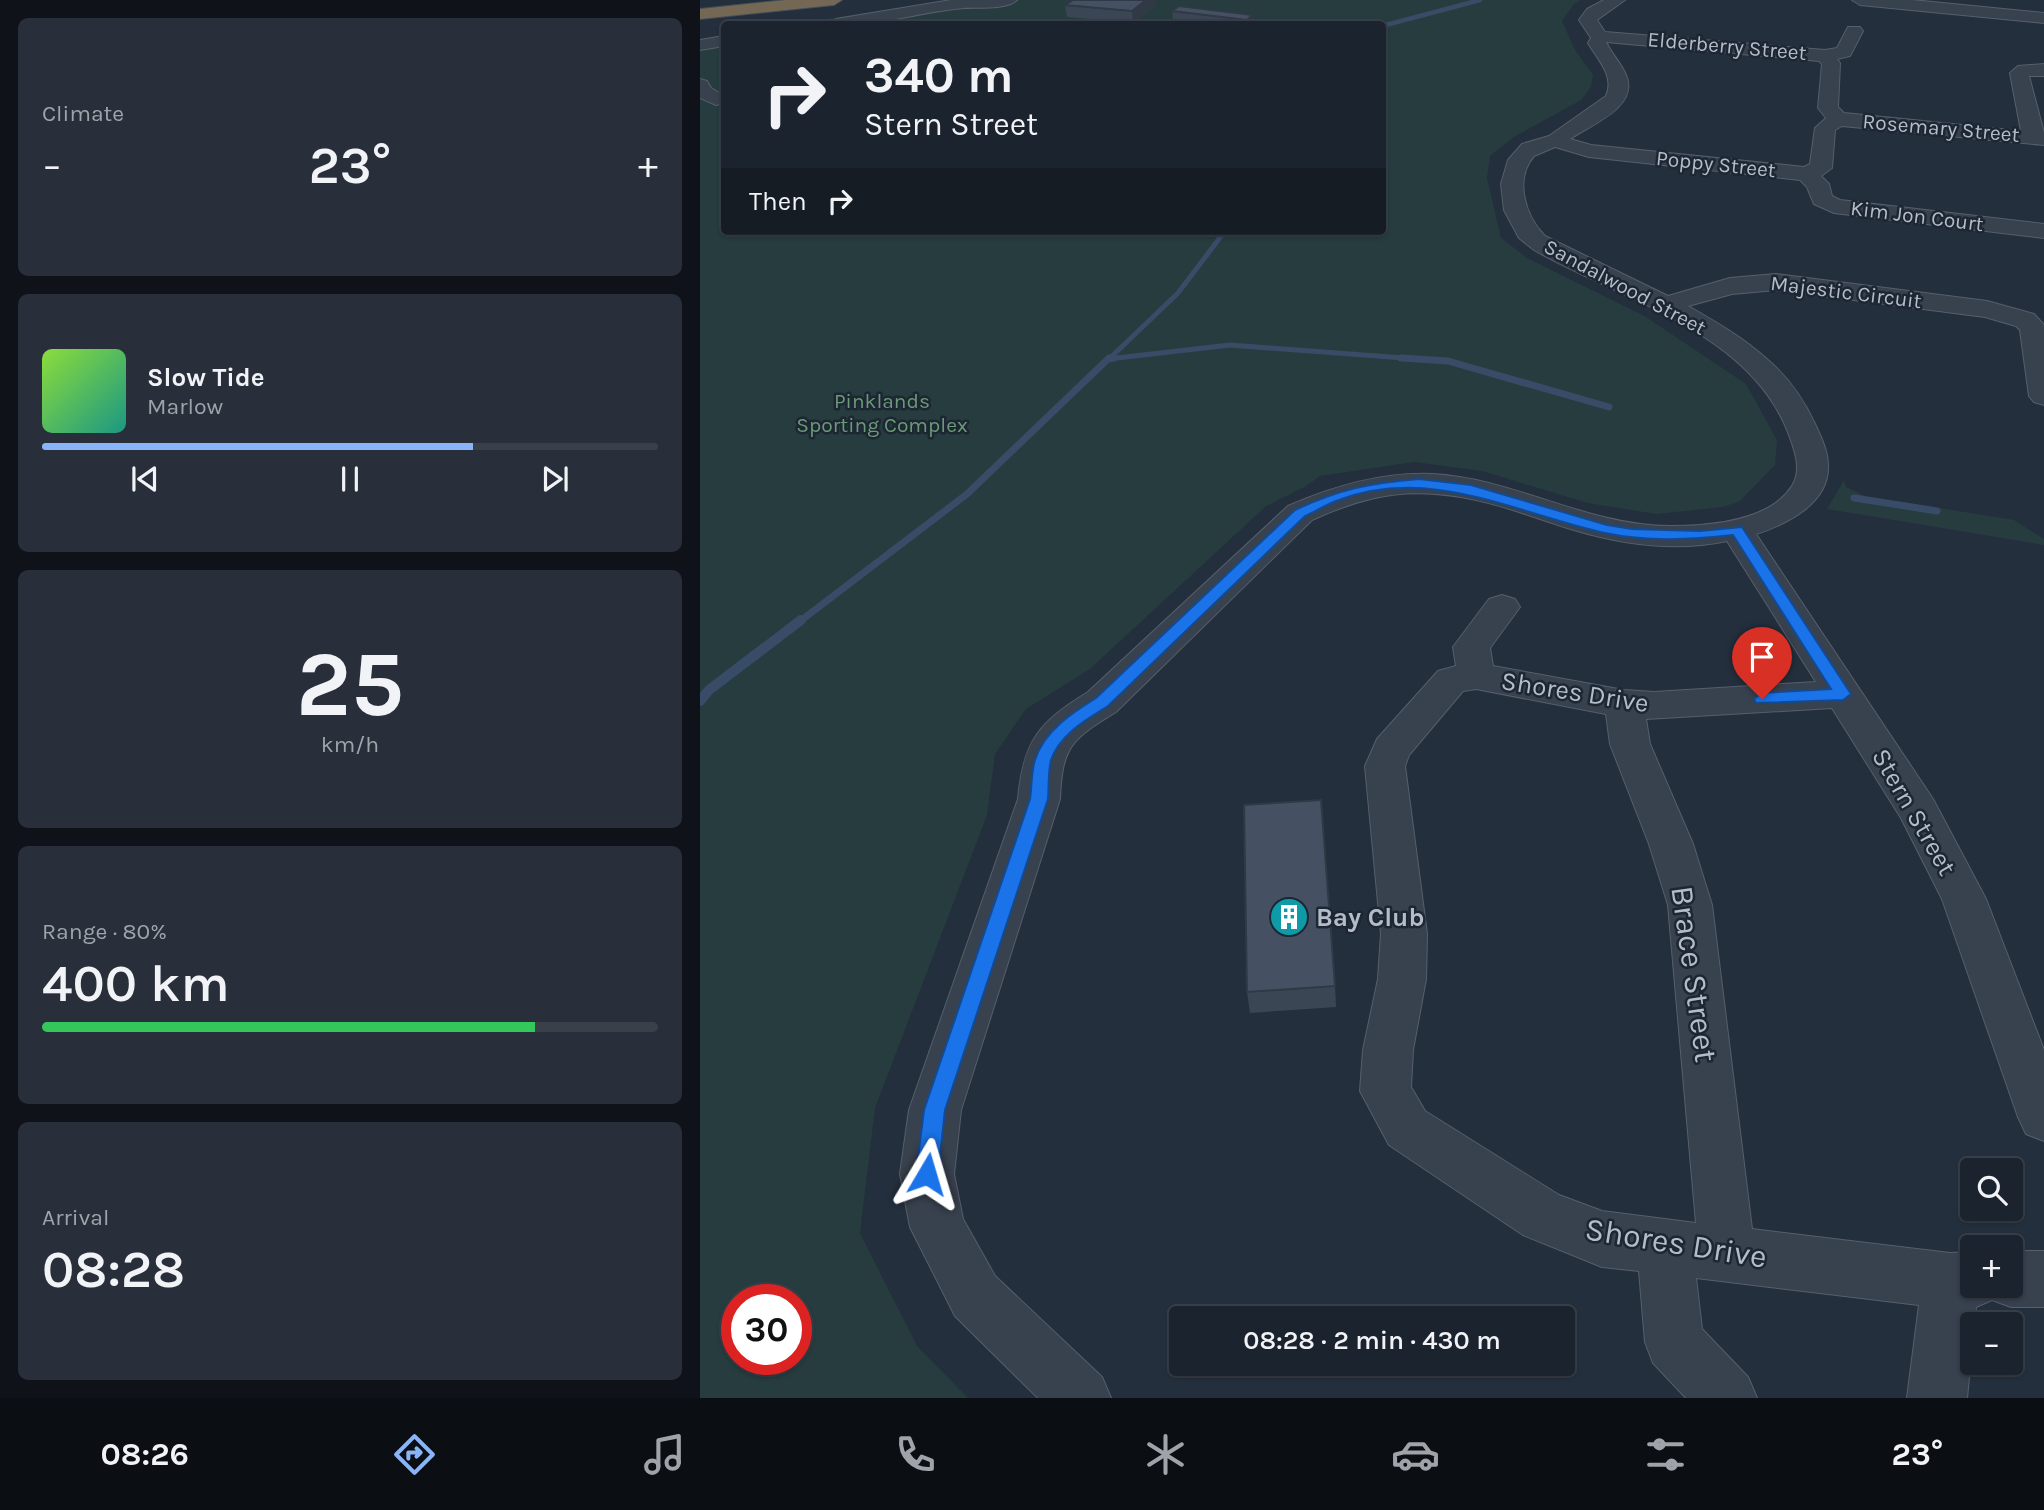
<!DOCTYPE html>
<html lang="en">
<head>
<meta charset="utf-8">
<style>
  :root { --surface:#1b232e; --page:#282f3a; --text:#f1f3f6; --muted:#a0a4aa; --line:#39404a; --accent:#8ab4f8 }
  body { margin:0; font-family:Karla,sans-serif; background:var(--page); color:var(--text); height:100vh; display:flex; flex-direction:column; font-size:26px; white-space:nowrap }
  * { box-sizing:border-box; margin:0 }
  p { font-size:23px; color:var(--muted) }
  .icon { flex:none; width:38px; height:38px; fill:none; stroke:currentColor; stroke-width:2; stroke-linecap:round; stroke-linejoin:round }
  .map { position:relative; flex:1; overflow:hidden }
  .drawer { display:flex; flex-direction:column; gap:18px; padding:18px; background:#0f1319; width:700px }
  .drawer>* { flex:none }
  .hud { position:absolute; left:21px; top:21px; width:665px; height:214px; border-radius:7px; box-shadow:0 2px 5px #0004,0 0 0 2px var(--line); background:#1b232e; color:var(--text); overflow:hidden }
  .buttons { position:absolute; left:1260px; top:1158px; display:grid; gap:14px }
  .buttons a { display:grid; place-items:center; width:63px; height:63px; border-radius:7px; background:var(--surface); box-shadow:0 2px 5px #0004,0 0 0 2px var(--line); font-size:35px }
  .speed { position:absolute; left:21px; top:1284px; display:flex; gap:14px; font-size:35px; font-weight:700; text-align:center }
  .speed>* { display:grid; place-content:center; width:91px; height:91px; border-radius:50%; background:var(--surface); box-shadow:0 2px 5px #0004,0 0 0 2px var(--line); line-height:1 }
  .speed .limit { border:10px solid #d22; background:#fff; color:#111 }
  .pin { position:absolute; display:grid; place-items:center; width:60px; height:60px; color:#fff; margin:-72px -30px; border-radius:50% 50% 50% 0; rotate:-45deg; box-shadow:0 0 7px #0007 }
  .pin .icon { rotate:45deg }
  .me { position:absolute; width:77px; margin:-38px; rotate:7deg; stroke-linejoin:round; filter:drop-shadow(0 0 5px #0008) }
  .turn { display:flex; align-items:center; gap:24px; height:147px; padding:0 28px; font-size:32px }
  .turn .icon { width:91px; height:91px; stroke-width:2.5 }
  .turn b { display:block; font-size:49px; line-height:60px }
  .then { display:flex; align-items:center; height:66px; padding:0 28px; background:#0003; gap:14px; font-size:26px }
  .big { font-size:52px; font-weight:600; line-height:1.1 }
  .drawer .widget { flex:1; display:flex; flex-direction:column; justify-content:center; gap:10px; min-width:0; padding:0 24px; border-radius:10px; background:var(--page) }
  .drawer .dial { align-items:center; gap:0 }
  .dial b { font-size:91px; line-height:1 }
  .song { display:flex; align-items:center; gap:21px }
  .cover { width:84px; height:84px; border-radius:10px; background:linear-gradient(135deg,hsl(90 70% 55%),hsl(170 70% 35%)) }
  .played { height:7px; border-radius:4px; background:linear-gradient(90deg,var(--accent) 70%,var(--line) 70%) }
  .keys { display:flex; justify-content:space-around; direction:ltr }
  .heat { display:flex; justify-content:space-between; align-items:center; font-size:38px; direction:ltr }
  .charge { height:10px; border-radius:5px; background:linear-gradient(90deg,#34c759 80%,var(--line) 0) }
  .trip { position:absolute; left:469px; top:1306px; width:406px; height:70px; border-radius:7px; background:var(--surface); box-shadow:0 2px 5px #0004,0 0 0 2px var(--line); font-weight:600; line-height:70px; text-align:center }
  .dock { display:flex; height:112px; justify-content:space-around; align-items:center; background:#0b0e12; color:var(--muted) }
  .dock .icon { width:49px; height:49px }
  .dock .on { color:var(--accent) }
  .dock b { font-size:32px; color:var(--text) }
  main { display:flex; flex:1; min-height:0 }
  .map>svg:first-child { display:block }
  .green { fill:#263c3f; fill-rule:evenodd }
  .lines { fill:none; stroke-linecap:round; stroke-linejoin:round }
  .stream-far3 { stroke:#394c67; stroke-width:4.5 }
  .stream-far2 { stroke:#394c67; stroke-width:5 }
  .stream-far1 { stroke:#394c67; stroke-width:7 }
  .stream { stroke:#394c67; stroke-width:10 }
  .minor-casing { stroke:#565f6c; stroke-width:2 }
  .highway-casing { stroke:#434c59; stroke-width:2 }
  .minor { fill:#38414e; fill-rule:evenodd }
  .highway { fill:#746855; fill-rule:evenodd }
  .wall { fill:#3b4654 }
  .shaded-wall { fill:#303945 }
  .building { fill:#455162; stroke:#303945; stroke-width:2 }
  .route { fill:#1a73e8; stroke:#114b97; stroke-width:2 }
  .labels { text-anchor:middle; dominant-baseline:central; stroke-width:5; stroke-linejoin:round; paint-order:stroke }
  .far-street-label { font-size:21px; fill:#b4bcc9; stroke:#1d2633 }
  .far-park-label { font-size:21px; fill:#6b9a76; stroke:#1d2633 }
  .street-label { font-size:26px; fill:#b4bcc9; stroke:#1d2633 }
  .poi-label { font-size:26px; font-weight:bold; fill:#b4bcc9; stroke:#1d2633; text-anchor:start }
  .near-street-label { font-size:32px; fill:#b4bcc9; stroke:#1d2633 }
</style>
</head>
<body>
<main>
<section class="drawer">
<div class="widget"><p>Climate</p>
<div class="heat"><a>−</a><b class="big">23°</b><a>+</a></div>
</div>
<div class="widget">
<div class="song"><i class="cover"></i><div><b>Slow Tide</b><p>Marlow</p></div></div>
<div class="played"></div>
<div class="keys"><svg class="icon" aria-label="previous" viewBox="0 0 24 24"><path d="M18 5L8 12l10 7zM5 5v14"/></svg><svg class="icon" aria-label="pause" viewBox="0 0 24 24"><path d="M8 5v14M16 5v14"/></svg><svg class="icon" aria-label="next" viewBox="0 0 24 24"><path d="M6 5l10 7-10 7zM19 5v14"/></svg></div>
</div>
<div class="widget dial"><b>25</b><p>km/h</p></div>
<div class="widget"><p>Range · 80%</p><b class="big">400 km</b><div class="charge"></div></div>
<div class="widget"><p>Arrival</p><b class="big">08:28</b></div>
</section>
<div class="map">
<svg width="1344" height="1398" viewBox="0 0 1344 1398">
  <rect width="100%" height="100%" fill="#242f3e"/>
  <path class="green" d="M249 0H881L874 4 862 21 875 50 893 75 891 87 881 100 814 137 790 156 787 178 801 238 827 258 946 317 1046 384 1077 440 1075 465 1040 501 1023 507 956 514 888 503 782 471 714 462 620 476 606 486 566 506 390 669 326 709 295 754 287 815 175 1108 160 1233 217 1346 268 1398H0V39L24 35V231H682V24H94ZM37 1300H96V1360H37Z
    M1144 480 1146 487 1165 496 1314 520 1344 539V545L1127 509Z"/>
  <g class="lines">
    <path class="stream-far3" d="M682 26 780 0"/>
    <path class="stream-far2" d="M408 359 530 345 731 360
      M408 360 478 293 525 231"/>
    <path class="stream-far1" d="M701 358 748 361 909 407
      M408 359 414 358
      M1154 498 1237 511
      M99 622 267 494 409 358"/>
    <path class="stream" d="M0 701 9 690 101 620"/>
    <defs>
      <path id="minor" d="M251 0H317C307 10 278 7 264 8 218 12 173 28 127 24L136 19Z
        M904 0H925L897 20 905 32 1125 50 1137 48 1148 27H1160L1163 31 1150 56 1137 59 1140 63 1138 107 1144 113 1321 131 1310 73 1318 66 1344 64V76H1329L1344 133V145L1142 126 1135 130 1132 168 1121 176 1129 184 1132 196 1140 200 1344 224V238L1134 213 1114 204 1107 187 1100 180 889 157 855 147 834 156C814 179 825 216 845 236L968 296 1030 278 1076 274 1287 301 1334 314 1344 325V405L1334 402 1329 396 1320 330 1316 326 1285 317 1076 290 1032 294 988 306C1016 322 1044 338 1068 360 1089 378 1104 400 1115 424 1121 437 1128 451 1128 465 1130 503 1087 524 1056 534L1233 799 1286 899 1344 1050V1141L1326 1134 1318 1117 1242 899 1201 818 1132 708 946 719 950 744 993 844 1012 905 1052 1229 1250 1253 1272 1252V1286H1311V1251H1344V1307H1311L1292 1300 1276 1307 1267 1398H1207L1219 1305 996 1278 1002 1329 1048 1377 1057 1398H986L953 1363 945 1342 939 1271 902 1267 823 1235 689 1145 660 1091 663 1050 678 979 681 934 665 766 677 739 738 671 756 666 753 647 789 599 802 595 815 599 820 607 790 648 793 666 924 690 954 692 1116 682 1027 541C976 552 924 545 874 530 828 516 784 497 735 494 691 490 651 502 612 520L416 712C372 739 362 746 360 799L261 1110 254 1174 263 1219 295 1276 402 1377 411 1398H338L255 1316 210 1227 200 1174 209 1110 318 799C323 741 339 722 388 692L588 506C634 486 682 472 732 474 814 478 887 526 970 526 1008 526 1069 522 1092 486 1102 470 1095 451 1089 435 1051 331 921 300 834 250L819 238 804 210 801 184 808 160 822 144 849 136 906 96C915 76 898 60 888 43L891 38 879 20 887 9ZM906 42 1119 61 1122 64 1118 108 1126 118 1115 128 1110 164 1104 167 891 145 870 139C890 125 940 107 926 75 921 63 911 53 906 42ZM776 689 906 714 910 744 949 844 968 905 996 1223 902 1211 859 1195 725 1111 711 1087 713 1050 726 979 727 934 705 766 709 755 763 691Z
        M1152 0H1212L1344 13V23L1160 5Z
        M24 36V46L0 50V40Z
        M0 79 7 81 11 88 23 95V103L16 105 0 98Z"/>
      <path id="highway" d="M86 0H142L134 5 0 19V9Z"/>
    </defs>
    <use href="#minor" class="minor-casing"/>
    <use href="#highway" class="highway-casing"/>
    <use href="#minor" class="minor"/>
    <use href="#highway" class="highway"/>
  </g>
  <path class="wall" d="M373 0H456V5L433 23 367 17 365 5Z
    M472 11 552 15 553 22 551 24H520L473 19Z
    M635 986 636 1007 550 1013 547 992Z"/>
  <path class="shaded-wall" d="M446 0H456V5L433 23 432 11Z
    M552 15 553 22 551 24H547V20Z"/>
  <path class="building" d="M373 0H446L432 11 365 5Z
    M479 6 552 15 547 20 472 11Z
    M621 800 635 986 547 992 544 805Z"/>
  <path class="route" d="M719 479 771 485 907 525 932 529 1000 531 1042 527 1151 694 1143 700 1056 703 1054 699 1062 693 1131 689 1033 535C991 540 946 542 905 533 818 514 730 465 639 500 627 504 616 511 605 516L408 706C387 719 360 734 351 760 348 771 349 787 348 799L245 1110 238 1174 235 1181 227 1185 219 1181 216 1174 224 1110 330 799C332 787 331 772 335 760 344 731 372 713 396 698L595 510C640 489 670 483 719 479Z"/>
  <defs>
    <symbol id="building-disc" viewBox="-11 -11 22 22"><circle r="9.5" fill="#0f9aa8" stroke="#1d2633"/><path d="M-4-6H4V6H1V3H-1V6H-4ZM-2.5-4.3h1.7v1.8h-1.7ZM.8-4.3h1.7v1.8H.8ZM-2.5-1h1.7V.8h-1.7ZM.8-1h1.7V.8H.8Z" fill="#fff"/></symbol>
  </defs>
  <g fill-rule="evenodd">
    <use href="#building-disc" x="567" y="895" width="44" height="44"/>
  </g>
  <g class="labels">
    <g class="far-street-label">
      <text transform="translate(1027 46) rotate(5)">Elderberry Street</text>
      <text transform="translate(1241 128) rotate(5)">Rosemary Street</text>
      <text transform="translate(1016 164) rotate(6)">Poppy Street</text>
      <text transform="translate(1217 216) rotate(7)">Kim Jon Court</text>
      <text transform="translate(925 287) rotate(28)">Sandalwood Street</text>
      <text transform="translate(1146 292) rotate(7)">Majestic Circuit</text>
    </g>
    <g class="far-park-label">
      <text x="182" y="401">Pinklands<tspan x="182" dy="24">Sporting Complex</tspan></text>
    </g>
    <g class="street-label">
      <text transform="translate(875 692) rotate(9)">Shores Drive</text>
      <text transform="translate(1214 812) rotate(60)">Stern Street</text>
    </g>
    <g class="poi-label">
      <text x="616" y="917">Bay Club</text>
    </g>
    <g class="near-street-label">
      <text transform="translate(994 974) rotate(82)">Brace Street</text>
      <text transform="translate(976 1243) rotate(9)">Shores Drive</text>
    </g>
  </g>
</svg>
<div class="buttons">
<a><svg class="icon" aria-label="search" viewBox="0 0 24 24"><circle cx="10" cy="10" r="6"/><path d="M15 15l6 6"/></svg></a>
<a>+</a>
<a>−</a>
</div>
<div class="speed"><div class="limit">30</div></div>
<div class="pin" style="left:1062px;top:699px;background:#d93025"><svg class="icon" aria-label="arrive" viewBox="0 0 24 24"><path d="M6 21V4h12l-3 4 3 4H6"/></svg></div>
<svg class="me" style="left:227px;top:1174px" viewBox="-20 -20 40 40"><path d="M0-17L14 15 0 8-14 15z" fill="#1a73e8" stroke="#fff" stroke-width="4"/></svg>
<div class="trip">08:28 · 2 min · 430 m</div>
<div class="hud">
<div class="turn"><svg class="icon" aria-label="right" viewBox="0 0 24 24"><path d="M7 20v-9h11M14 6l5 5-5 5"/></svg><div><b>340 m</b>Stern Street</div></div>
<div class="then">Then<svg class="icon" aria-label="right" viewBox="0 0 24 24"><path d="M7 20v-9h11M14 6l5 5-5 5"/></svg></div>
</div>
</div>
</main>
<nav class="dock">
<b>08:26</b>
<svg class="icon on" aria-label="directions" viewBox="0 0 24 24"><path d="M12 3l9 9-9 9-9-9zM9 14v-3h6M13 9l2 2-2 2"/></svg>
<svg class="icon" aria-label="music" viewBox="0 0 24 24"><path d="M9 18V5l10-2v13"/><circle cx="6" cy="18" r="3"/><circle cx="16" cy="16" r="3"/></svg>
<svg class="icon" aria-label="phone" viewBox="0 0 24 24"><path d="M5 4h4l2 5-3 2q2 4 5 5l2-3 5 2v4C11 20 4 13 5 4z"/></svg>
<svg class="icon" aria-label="climate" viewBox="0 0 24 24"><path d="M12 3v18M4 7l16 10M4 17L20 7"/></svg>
<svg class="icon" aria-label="car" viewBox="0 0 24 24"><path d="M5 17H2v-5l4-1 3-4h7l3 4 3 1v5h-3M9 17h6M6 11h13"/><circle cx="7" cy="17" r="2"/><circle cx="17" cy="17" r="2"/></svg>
<svg class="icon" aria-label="filters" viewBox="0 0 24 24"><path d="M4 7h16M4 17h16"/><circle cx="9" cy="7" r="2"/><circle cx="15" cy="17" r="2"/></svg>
<b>23°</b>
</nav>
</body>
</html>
